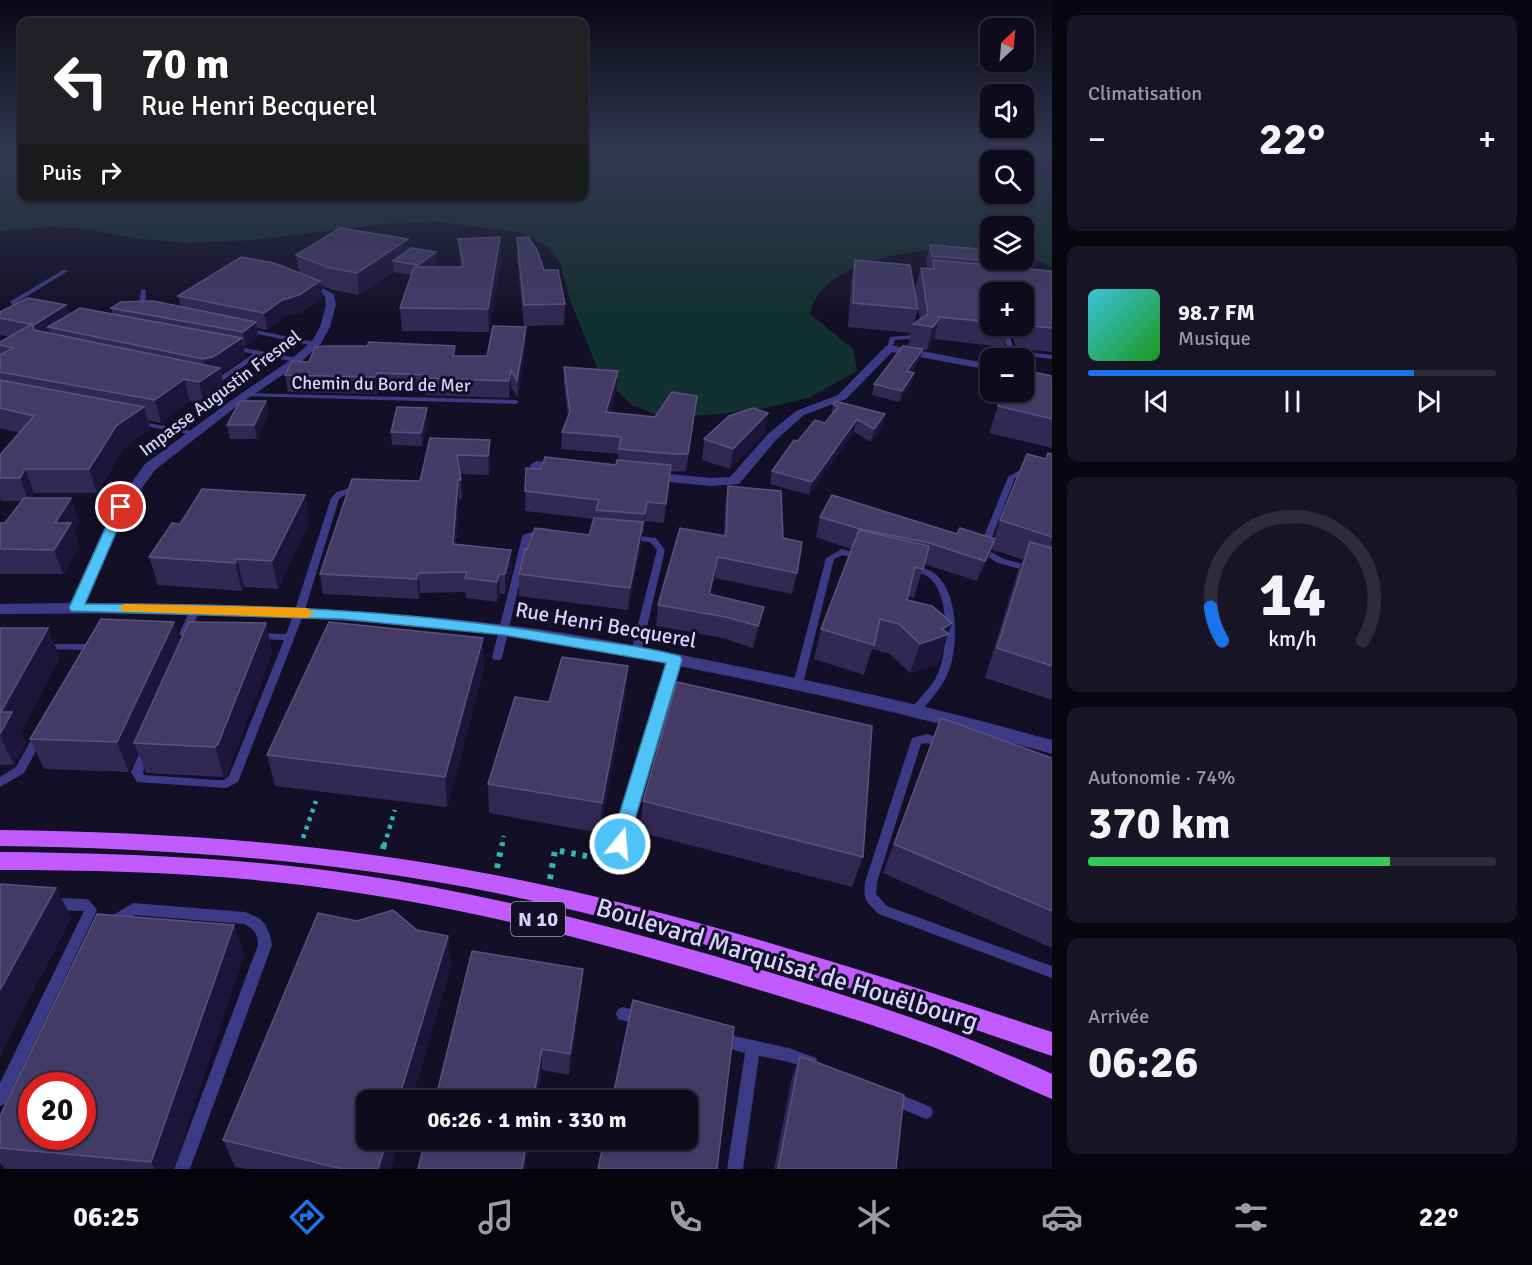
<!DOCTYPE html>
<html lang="fr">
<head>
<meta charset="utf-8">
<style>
  :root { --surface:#0e0b1c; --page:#171425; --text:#f1f3f6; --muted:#9b9ba3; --line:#2e2b3b; --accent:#1a73e8 }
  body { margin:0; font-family:Signika,sans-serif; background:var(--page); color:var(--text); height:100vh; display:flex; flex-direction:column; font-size:22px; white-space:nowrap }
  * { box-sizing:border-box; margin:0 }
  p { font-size:20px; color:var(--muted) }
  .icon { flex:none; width:33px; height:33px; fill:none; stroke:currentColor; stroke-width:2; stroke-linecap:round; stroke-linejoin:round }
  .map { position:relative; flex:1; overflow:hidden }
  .panel { display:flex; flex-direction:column; gap:15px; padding:15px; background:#08060f; width:480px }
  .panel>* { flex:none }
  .banner { position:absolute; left:18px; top:18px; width:570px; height:183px; border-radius:12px; box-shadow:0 2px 4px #0004,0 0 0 2px var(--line); background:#202124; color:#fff; overflow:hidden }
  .needle { width:39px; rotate:26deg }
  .controls { position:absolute; left:980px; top:18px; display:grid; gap:12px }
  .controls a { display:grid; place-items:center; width:54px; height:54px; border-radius:12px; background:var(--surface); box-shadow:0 2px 4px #0004,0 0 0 2px var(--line); font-size:30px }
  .speed { position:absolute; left:18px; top:1072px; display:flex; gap:12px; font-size:30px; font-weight:700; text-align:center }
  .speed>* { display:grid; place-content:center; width:78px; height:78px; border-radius:50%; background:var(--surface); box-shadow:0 2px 4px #0004,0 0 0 2px var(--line); line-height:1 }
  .speed .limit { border:9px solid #d22; background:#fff; color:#111 }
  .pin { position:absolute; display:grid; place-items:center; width:51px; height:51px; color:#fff; margin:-26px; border:3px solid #fff; border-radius:50%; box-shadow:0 2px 6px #0007 }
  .me { position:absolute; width:66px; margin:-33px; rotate:17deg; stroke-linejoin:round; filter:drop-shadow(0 0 4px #0008) }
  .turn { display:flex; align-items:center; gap:21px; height:126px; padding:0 24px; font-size:27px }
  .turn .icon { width:78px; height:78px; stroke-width:2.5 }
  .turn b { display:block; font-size:42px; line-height:51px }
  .then { display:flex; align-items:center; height:57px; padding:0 24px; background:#0003; gap:12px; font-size:22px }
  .big { font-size:45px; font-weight:700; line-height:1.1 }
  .panel .widget { flex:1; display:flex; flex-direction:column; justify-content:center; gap:9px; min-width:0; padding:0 21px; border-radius:12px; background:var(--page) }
  .panel .dial { align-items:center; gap:0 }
  .dial svg { height:156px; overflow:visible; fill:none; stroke:var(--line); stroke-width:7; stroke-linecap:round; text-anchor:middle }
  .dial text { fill:var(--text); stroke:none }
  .song { display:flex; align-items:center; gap:18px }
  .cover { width:72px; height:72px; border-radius:9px; background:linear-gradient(135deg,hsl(190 70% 55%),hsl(120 70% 35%)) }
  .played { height:6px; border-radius:3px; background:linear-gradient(90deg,var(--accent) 80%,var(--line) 80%) }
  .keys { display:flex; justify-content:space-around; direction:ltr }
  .heat { display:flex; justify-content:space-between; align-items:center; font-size:33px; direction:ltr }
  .charge { height:9px; border-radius:4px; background:linear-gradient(90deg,#34c759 74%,var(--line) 0) }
  .trip { position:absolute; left:356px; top:1090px; width:342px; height:60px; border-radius:12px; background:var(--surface); box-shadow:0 2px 4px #0004,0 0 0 2px var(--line); font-weight:700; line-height:60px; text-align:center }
  .menu { display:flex; height:96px; justify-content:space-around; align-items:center; background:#06040b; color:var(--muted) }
  .menu .icon { width:42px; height:42px }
  .menu .active { color:var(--accent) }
  .menu b { font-size:27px; color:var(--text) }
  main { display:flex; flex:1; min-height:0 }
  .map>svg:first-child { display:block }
  .green { fill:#12302f }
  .water { fill:#0a1f44 }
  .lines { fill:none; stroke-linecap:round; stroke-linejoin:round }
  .path-far1 { stroke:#2fb8b0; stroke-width:4.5; stroke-dasharray:4 5; stroke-linecap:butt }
  .path { stroke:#2fb8b0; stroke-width:6; stroke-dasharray:4.5 7; stroke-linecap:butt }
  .service { fill:#3d3a85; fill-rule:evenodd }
  .minor { fill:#3d3a85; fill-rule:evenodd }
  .primary { fill:#c25bff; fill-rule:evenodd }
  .wall { fill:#312854; fill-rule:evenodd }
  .shaded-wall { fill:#1d163a }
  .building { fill:#433a66; stroke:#5a527e; stroke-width:1.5; fill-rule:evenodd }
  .route { fill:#4fc3f7; stroke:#337fa1; stroke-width:1.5 }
  .slow { fill:#f59e0b }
  .labels { text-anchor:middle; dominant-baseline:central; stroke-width:6; stroke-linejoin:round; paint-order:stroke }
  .far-street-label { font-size:18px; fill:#d9d4ff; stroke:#130f26 }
  .shield { fill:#130f26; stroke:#9e99be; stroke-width:1.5 }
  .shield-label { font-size:20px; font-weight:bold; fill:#d9d4ff }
  .street-label { font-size:21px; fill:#d9d4ff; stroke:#130f26 }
  .near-street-label { font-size:26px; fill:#d9d4ff; stroke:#130f26 }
</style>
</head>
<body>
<main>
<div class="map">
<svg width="1052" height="1169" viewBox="0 0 1052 1169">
  <rect width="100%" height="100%" fill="#130f26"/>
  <path class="green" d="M0 152H22V196H584V152H1052V160L1025 155 987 158 990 194H1023V173H1052V267L1023 255V226H990V249C941 244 822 254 810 314L853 349 857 371 809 398 765 408 711 415 661 417 632 405 600 375 570 300 560 263 548 247 519 232 437 222 386 224 252 240 187 243 132 238 87 229 49 227 0 231Z"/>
  <path class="water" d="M1025 155 1052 160V173H1023V160H990V166L984 162 995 156Z"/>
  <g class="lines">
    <path class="path-far1" d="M303 838 316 801
      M384 846 395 810
      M502 846 504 836"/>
    <path class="path" d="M383 849 384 844
      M497 868 502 844
      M550 879 555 850 602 859 612 855"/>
    <path class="service" d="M63 270 68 271 16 303 19 307 25 308V310L15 309 10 302 11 301Z
      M141 289 146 290 145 306 149 308V310H145L139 307Z
      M1001 326H1007L1014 350 1052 355V359L1014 354 1013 358H1007L1008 352Z
      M245 328 314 342 317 344 314 346 243 331V329Z
      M916 330 919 332V338L895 340 892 349 887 348 890 337 914 335 913 332Z
      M234 346 296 358 299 360 296 362 260 355 222 381 208 383V381L218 378 253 354 232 349V347Z
      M246 393 516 400 519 402 516 404 244 396V394Z
      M137 421 193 431 197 433 193 435 140 425 136 423Z
      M1018 471 1052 477V481L1022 475 1015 478 987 550 1004 559 1052 572V578L998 563 978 551 1008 477Z
      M355 486H361L362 488 343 496 339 499 304 613 238 782 226 788 137 782 131 772 141 749 145 748 149 749 150 752 143 772 144 775 216 780H224L229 776 284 640 257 639 252 636 257 633 286 634 294 613 331 498 337 492Z
      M544 528 547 529 548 531 547 533 530 538 502 658 500 660H494L492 658 522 537 523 535Z
      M629 535 656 538 665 550 641 652 639 654H633L631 652 657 550 650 542 626 540 625 538 626 536Z
      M842 549 863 555 864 557 860 560 843 555 834 559 803 684 802 687H794L793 684 826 558Z
      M912 566C919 568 928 568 934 573 959 591 959 646 948 673 942 688 929 701 919 714H911L910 711C918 698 932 688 938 673 948 650 951 592 927 576 922 573 915 572 909 571L908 569 909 567Z
      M196 605 201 608 189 634 184 637 181 636 179 634 191 608Z
      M46 644H88L91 645 93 647 91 649 88 650 43 649 41 647 43 645Z
      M674 657 677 658 679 660 625 844 623 848 619 849 615 848 613 844 669 660 671 658Z
      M39 732 43 733 44 736 24 773 0 787V777L16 767 35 733Z
      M927 734 947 740 948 743 947 746C938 749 931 741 921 744L877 882 876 894 887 906 1052 966V978L879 914C866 901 863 901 865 882L911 741 912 738Z
      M53 898 86 899 90 901 97 910 5 1104 0 1106V1083L84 911 53 910 49 908 47 904 49 900Z
      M133 903 245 912 259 918 265 924 270 935 272 945 190 1169H174L258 945C258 934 254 929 244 924L135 915 112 929 107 927 106 923 107 919Z
      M623 1007 645 1013 647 1018 645 1023 640 1025 618 1019 616 1014 618 1009Z
      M720 1033 789 1048 816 1058 818 1063 816 1068 811 1070 789 1062 759 1056 743 1169H727L745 1053 715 1045 713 1040 715 1035Z
      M892 1091 931 1107 933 1112 931 1117 926 1119 887 1103 885 1098 887 1093Z"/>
    <path class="minor" d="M301 281H307L334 294 336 305 330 327 320 345 297 365 237 406 155 470 128 507 86 603C232 603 378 609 523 627 585 635 646 648 707 660 823 683 938 708 1052 740V754C937 721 820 694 703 671 644 659 584 646 524 638 350 615 175 612 0 614V604L70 603 114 507 145 464 229 402 289 361 312 341 320 327 326 305 325 296 301 285Z
      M890 345 990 364V370L892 352 846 399 804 415 776 440 739 484 711 486 649 480 643 476 649 472 711 478 730 477 768 434 796 411 838 395 886 346Z
      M536 461 562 464 568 468 562 472 531 468 530 465Z"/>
    <path class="primary" d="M0 830C166 832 332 843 495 875 685 912 869 972 1052 1032V1056C869 993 685 932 496 893 332 860 166 848 0 846Z
      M0 852C118 853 236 857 353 874 486 893 616 927 745 965 850 996 952 1028 1052 1074V1099C1008 1081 967 1059 922 1043 864 1021 805 1004 746 986 603 942 458 905 310 886 207 873 104 870 0 870Z"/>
  </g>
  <path class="wall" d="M500 237 501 257 489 332 402 331 400 308 411 275 394 272V271L359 295 333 290 321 285 323 297 302 312 285 316 267 330 257 328 258 337 245 346H243L245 357 221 373 224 389 204 404 190 401 161 423 148 420 150 429 123 449 97 493H34L31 498 80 522 74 531 79 547 63 574H0V523H5L21 501H1L0 498V455L19 433 0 428V342L9 337 0 335V312L66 305 69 314H113L111 308 181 307 178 296 299 272 296 255 408 239V250L436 252V263L432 267H461L458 239Z
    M517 238 565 304 564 325 524 326 517 257Z
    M930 245 1026 264 1024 268 1052 271V352L1016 348 1010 329 1004 347 934 339 927 350 908 346 911 333 848 327 851 282 855 260 918 309 914 323 920 320 915 289 921 268H927L926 261ZM990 292H1023V326H990Z
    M526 343 518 398 511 387 509 398 425 395V392L403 391 378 390 377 394 288 392 285 375 309 362 367 346 455 356H487Z
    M923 349 920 359 911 372 914 373 912 383 899 402 872 395 874 384Z
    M564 367 618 371 617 387 610 413 655 417 697 396 686 471 670 472 664 523 645 521 643 534H642L641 544 628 610 519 596V574L527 550 589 535 594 519 525 511 526 468 541 469 616 465 618 460V454L561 449 562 432 568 417 564 384Z
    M1052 376V448L989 433 998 406Z
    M266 401 268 415 257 439H230L227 425Z
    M833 404 882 427 871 442 854 432 809 495 770 484 772 471 798 441 825 423 831 416Z
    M768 413 765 432 730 469 702 460 704 439Z
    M428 421 422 446 392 445 391 432Z
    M430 438 490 440V458L489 475 460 474 462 499H459L456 544 512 570 505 594H500L497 602 466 598 465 592 420 593 419 599 323 594 320 574 420 481Z
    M1052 454V700L985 678 1018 571 1023 560 991 549 977 581 924 564 914 598 908 596 907 600 952 623 938 664 910 673 890 654 872 649 864 675 814 659 821 629 851 549 816 537 820 517 994 539 1000 520 1046 459Z
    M728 486 783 538 797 573 792 594 715 578 711 594 764 607 759 628 753 648 723 638 656 626 658 605 724 535 725 506Z
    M309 522 278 589 244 587 242 591 158 585 149 557 180 524Z
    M174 622 180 641 266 623 272 652 227 775 224 777 146 773 138 752 129 772 44 769 30 739Z
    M0 628 60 657 21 732 26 743 14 765H0Z
    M484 668 447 807 275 786 267 755Z
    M626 695 600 833 489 813 488 784 549 702Z
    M929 748 1052 758V948L883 873Z
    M643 801 863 857 852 887 639 832Z
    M357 921 417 930 448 936 451 966 411 1101H366V1140H400L391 1169H245L235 1167 223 1140Z
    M234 925 244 955 173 1169H5L0 1163V1148Z
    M583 969 581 991 569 1075 542 1070 537 1101H435Z
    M800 1056 896 1169H774L792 1077Z"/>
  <path class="shaded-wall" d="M500 237 501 257 489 332 488 309Z
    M408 239 409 260 393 261 394 271 359 295 357 273Z
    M436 252V263L419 277 418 265Z
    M320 281 323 297 302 312 285 316 267 330 264 313 282 300Z
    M66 305 72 323 48 327 51 337 41 344 34 325Z
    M939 319 933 341 927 350 933 327Z
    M256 322 258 337 245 346 243 332Z
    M526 327V343L518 398 517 381Z
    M242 338 245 357 221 373 224 389 204 404 199 382 207 377 203 359Z
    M923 349 920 359 904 381 907 371Z
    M511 370V387L509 398V381Z
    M618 371 617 387 605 429 606 412Z
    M377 373 378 390 377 394 375 377Z
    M914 373 912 383 899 402 902 391Z
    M184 379 190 401 161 423 155 400Z
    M266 401 268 415 257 439 254 425Z
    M144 407 150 429 123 449 97 493 89 469 116 426Z
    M427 408 428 421 422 446 421 433Z
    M768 413 765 432 730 469 733 449Z
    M885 414 882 427 871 442 874 429Z
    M857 419 854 432 809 495 812 482Z
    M490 440V458L489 475 488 456Z
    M25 469 34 493 29 501 20 478Z
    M458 480 459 499 454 564 453 544Z
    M305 495 309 522 278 589 272 561Z
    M71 498 80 522 74 531 79 547 63 574 54 550 55 523Z
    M647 502 645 521 643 534 645 514Z
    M643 522 641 544 628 610 630 588Z
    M995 539 988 559 977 581 985 561Z
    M511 550 512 570 505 594V574Z
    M718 557 715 578 706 615 709 594Z
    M237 559 244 587 242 591 235 563Z
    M418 573 420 593 419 599 417 579Z
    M499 574 500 594 497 602V582Z
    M764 607 759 628 753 648 758 626Z
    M174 622 183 651 134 743 138 752 129 772 117 742Z
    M266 623 272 652 227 775 224 777 215 747Z
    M952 623 938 664 910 673 920 644 942 629Z
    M48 628 60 657 21 732 26 743 14 765 0 736 1 712Z
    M483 638 484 668 447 807 445 777Z
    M628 666 626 695 600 833 602 803Z
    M56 888 72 918 16 1024 0 1059V990Z
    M234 925 244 955 173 1169H155L151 1162Z
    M448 936 451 966 411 1101H398Z
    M583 969 581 991 569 1075 570 1054Z
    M542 1049V1070L537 1101H533Z
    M387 1140H400L391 1169H378Z
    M527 1140H530L525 1169H522Z"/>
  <path class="building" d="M340 228 408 239 357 273 330 268 296 255Z
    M500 237 488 309 400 308 414 267H464L458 239Z
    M528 237 537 250 544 270H558L565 304 524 305 517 238Z
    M930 245 990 250V260H1023V257L1026 264 932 256Z
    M411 248 436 252 418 265 393 261Z
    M241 257 274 263 320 281 299 295 282 300 264 313 178 296Z
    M855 260 910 265 918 309 853 303Z
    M933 260 1052 271V328L1023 325V292H990V322L938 317 939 319 933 327 913 324 928 314 921 268 934 269Z
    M28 298 66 305 34 325 0 318V312Z
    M153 301 256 322 243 332 111 308 121 302Z
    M80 308 242 338 213 357 203 359 48 327Z
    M32 324 34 330 220 368 199 382 184 379 155 400 0 372V355L13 348 0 345V342Z
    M493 326 526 327 517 381 511 370 509 381 424 378 425 375 377 373 375 377 285 375 292 361 309 362 315 347 327 346H367L369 342 455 346 453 356H487Z
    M903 346 923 349 907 371 914 373 902 391 874 384Z
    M564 367 618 371 606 412 655 417 672 392 697 396 688 454H673L619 449 621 437 562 432 570 412Z
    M1023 370 1052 376V419L998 406 1004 392H1023Z
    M0 380 144 407 116 426 89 469H25L20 478H0V455L34 416 0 408Z
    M240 401H266L254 425H227Z
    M835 401 885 414 874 429 857 419 812 482 772 471 794 440 798 441 815 420 825 423 838 407 833 404Z
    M397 407 427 408 421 433 391 432Z
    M753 408 768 413 733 449 704 439 729 416Z
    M430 438 490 440 488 456 457 455 461 480H458L453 544 511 550 505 574H499L497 582 465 578 467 572 418 573 417 579 320 574 352 479 420 481Z
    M1048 453 1052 454V537L1000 520 1027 454 1046 459Z
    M545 457 616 465 617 460 671 465 666 504 647 502 645 514 596 510 599 500 525 491 526 468 541 469Z
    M728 486 781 491 783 538 802 542 797 573 718 557 709 594 764 607 758 626 726 617 658 605 680 528 726 536Z
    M202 489 305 495 272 561 237 559 235 563 149 557 172 523 180 524Z
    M832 495 957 534 960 528 995 539 985 561 929 543 860 529 820 517Z
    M24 498H71L55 523H71L54 550 0 549V523H5Z
    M594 518 643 522 630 588 519 574 525 549 527 550 535 528 589 535Z
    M859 530 929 546 923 569 915 567 907 600 932 606 952 623 942 629 949 634 920 644 899 624 880 619 874 645 821 629Z
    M1030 542 1052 548V666L997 648Z
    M101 619 174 622 117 742 30 739Z
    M189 622 266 623 218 744 215 747 134 743Z
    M329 622 483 638 445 777 267 755Z
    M0 628H48L1 712H12L0 734Z
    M562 657 628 666 602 803 488 784 515 697 549 702Z
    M677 682 872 726 863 857 643 801Z
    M941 718 1052 758V911L894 844Z
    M0 884 56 888 0 990Z
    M393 910 417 930 448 936 398 1101H366V1140H387L378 1169H343L223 1140 318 913 357 921Z
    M97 914 234 925 151 1162 0 1148V1116ZM32 1086H82V1137H32Z
    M472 951 583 969 570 1054 542 1049 533 1101H435Z
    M633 1000 734 1027 717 1169H598L604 1140H687V1101H612Z
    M800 1056 904 1095 896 1169H778Z
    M425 1140H527L522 1169H418Z"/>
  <linearGradient id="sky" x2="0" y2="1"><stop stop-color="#0a0815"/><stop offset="0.48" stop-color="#333752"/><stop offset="1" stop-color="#333752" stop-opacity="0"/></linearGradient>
  <rect width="1052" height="316" fill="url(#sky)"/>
  <path class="route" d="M121 504 127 507 85 604C248 604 411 609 572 637 607 643 645 646 680 656L682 660 626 850 620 852 613 850 610 844 666 663 504 635 342 619 71 611 69 608 115 507Z"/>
  <path class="slow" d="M126 604 307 608 314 613 307 618 121 611V605Z"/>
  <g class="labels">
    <g class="far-street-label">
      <text transform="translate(381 384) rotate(1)">Chemin du Bord de Mer</text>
      <text transform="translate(220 393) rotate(-37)">Impasse Augustin Fresnel</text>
    </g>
    <rect class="shield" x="511" y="902" width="54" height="34" rx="4.5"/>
    <g class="shield-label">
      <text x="538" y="919">N 10</text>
    </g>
    <g class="street-label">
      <text transform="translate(606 625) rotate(10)">Rue Henri Becquerel</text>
    </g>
    <g class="near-street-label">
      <text transform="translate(787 965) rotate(17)">Boulevard Marquisat de Houëlbourg</text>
    </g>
  </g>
</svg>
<div class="controls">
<a><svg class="needle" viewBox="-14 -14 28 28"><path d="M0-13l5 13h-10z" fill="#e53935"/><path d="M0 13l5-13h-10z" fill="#9b9ba3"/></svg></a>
<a><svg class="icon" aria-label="sound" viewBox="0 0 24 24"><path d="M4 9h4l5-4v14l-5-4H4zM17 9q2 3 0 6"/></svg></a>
<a><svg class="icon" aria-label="search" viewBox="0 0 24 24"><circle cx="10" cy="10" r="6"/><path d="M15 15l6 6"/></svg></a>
<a><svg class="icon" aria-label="layers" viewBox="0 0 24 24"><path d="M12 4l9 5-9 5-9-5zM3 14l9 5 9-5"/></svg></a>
<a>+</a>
<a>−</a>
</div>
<div class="speed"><div class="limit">20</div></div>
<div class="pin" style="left:121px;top:507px;background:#d93025"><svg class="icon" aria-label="arrive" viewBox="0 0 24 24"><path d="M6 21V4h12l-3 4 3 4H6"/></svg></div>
<svg class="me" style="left:620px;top:844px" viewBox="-20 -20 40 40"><circle r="17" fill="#4fc3f7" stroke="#fff" stroke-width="3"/><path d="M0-11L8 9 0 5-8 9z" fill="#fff"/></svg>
<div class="trip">06:26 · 1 min · 330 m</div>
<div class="banner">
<div class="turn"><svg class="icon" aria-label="left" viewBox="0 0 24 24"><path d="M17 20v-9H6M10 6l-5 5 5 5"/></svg><div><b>70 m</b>Rue Henri Becquerel</div></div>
<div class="then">Puis<svg class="icon" aria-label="right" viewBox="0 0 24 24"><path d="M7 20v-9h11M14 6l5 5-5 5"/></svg></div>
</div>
</div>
<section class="panel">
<div class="widget"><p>Climatisation</p>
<div class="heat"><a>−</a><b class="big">22°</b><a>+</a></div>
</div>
<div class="widget">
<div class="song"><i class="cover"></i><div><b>98.7 FM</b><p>Musique</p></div></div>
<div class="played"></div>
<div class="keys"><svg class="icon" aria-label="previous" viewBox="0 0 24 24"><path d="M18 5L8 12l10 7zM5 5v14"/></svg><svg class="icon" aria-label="pause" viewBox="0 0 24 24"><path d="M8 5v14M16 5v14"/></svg><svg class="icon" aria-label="next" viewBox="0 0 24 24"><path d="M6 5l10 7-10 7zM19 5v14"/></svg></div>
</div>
<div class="widget dial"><svg viewBox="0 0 100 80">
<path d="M14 69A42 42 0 1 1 86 69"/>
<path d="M14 69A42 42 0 0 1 8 52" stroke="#1a73e8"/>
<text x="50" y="56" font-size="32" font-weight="700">14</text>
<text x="50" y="72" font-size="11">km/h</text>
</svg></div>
<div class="widget"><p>Autonomie · 74%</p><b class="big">370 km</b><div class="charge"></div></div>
<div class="widget"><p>Arrivée</p><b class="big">06:26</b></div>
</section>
</main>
<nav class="menu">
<b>06:25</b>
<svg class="icon active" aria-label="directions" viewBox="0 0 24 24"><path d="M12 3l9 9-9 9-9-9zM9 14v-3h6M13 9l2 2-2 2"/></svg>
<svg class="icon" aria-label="music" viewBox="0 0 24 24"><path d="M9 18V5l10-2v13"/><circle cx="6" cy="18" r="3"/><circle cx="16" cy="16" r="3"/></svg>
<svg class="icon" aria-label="phone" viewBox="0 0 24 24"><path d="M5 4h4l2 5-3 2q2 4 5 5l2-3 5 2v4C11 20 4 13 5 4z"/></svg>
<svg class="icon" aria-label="climate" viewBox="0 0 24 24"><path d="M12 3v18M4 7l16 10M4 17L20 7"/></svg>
<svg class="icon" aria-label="car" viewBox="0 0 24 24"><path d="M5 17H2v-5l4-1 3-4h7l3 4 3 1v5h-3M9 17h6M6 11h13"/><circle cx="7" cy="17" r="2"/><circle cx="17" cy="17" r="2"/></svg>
<svg class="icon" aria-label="filters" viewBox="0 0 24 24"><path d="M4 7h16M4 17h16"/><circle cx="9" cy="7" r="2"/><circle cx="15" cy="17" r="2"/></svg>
<b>22°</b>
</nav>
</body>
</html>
